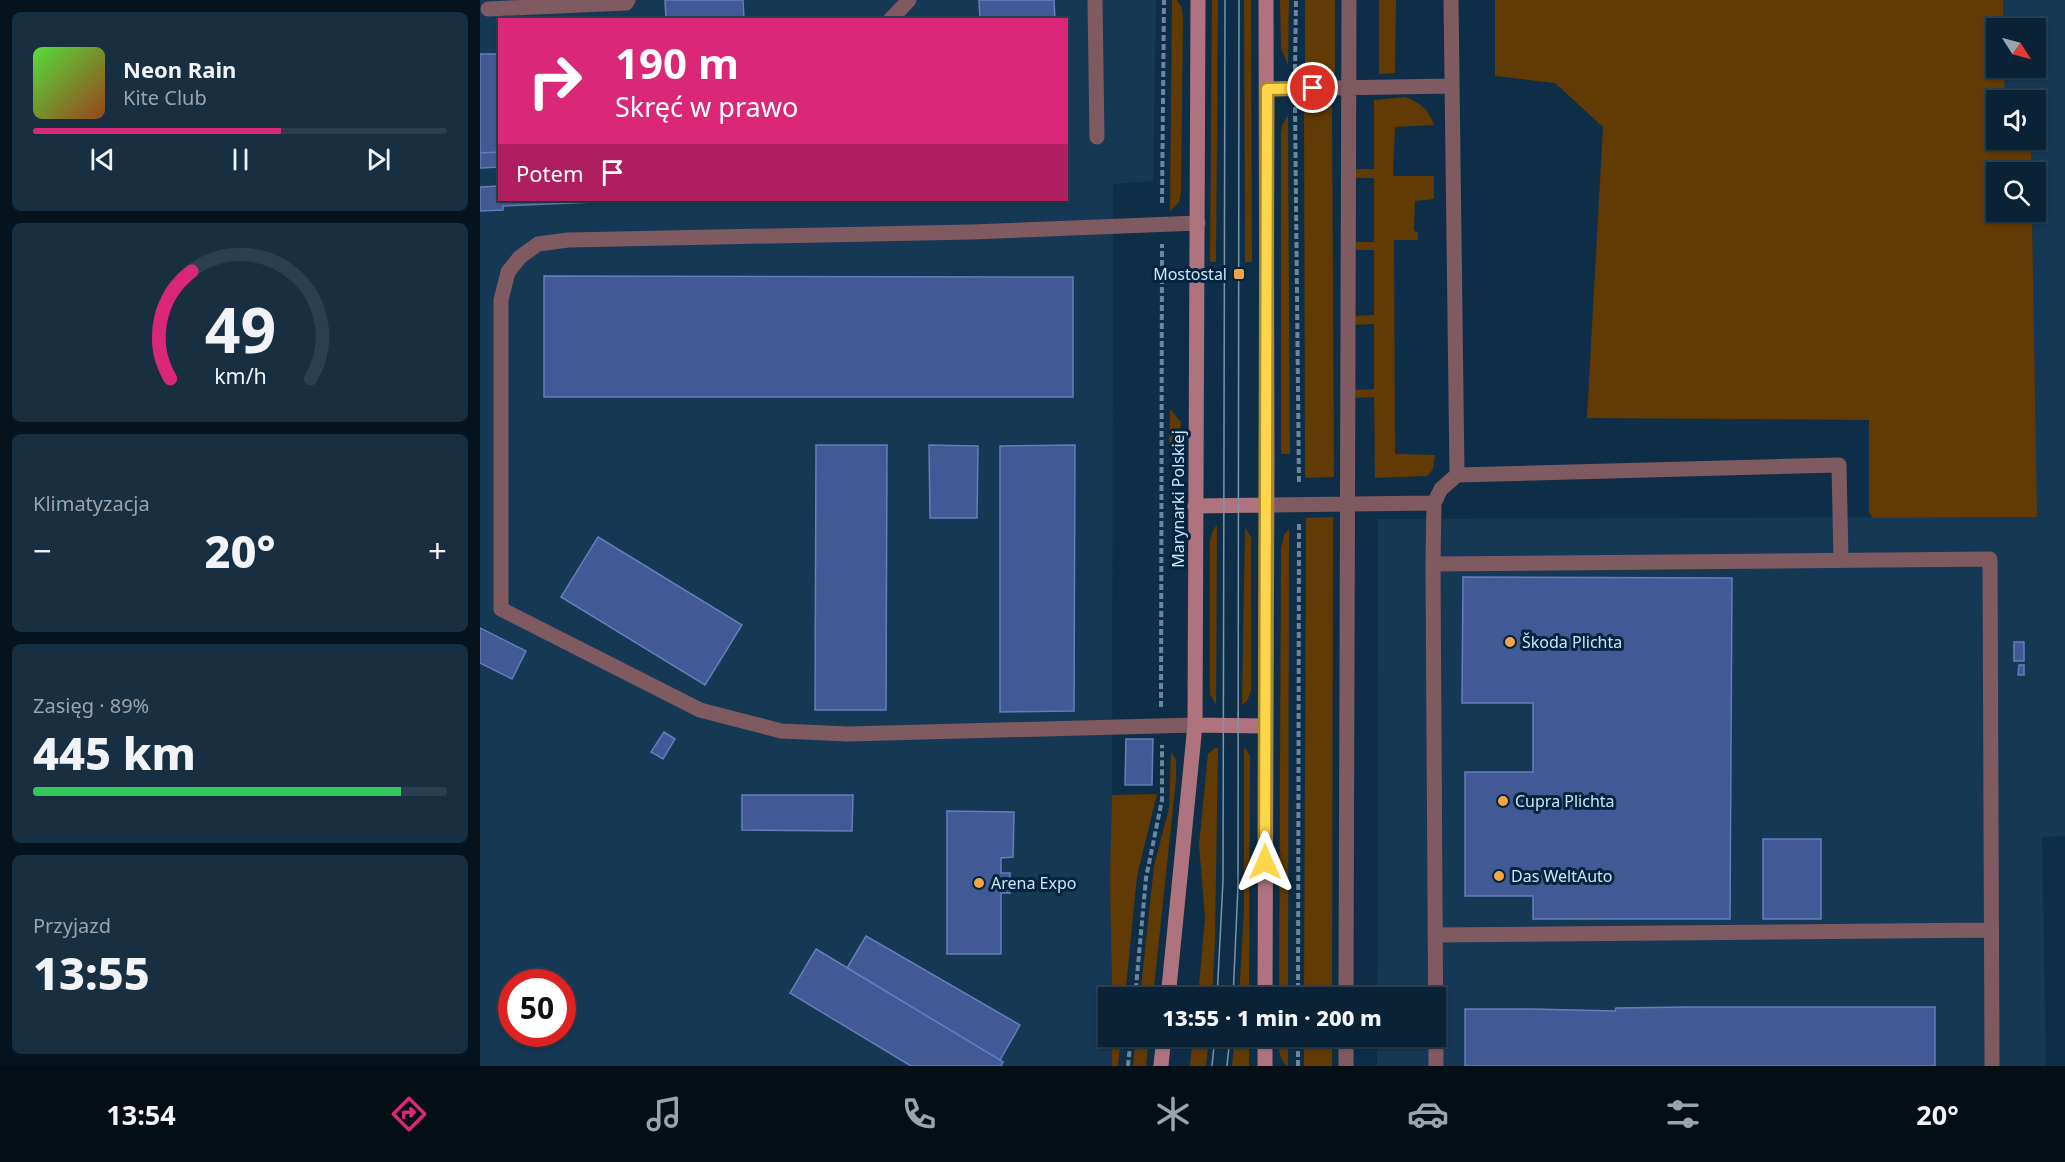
<!DOCTYPE html>
<html lang="pl">
<head>
<meta charset="utf-8">
<style>
  :root { --surface:#0a2235; --page:#182f41; --text:#f1f3f6; --muted:#99a4ad; --line:#2a3f50; --accent:#db2777 }
  body { margin:0; font-family:"Noto Sans",sans-serif; background:var(--page); color:var(--text); height:100vh; display:flex; flex-direction:column; font-size:22px; white-space:nowrap }
  * { box-sizing:border-box; margin:0 }
  p { font-size:20px; color:var(--muted) }
  .icon { flex:none; width:33px; height:33px; fill:none; stroke:currentColor; stroke-width:2; stroke-linecap:round; stroke-linejoin:round }
  .map { position:relative; flex:1; overflow:hidden }
  .drawer { display:flex; flex-direction:column; gap:12px; padding:12px; background:#06131d; width:480px }
  .drawer>* { flex:none }
  .banner { position:absolute; left:18px; top:18px; width:570px; height:183px; border-radius:0px; box-shadow:0 2px 4px #0004,0 0 0 2px var(--line); background:#db2777; color:#fff; overflow:hidden }
  .needle { width:39px; rotate:126deg }
  .fabs { position:absolute; left:1506px; top:18px; display:grid; gap:12px }
  .fabs a { display:grid; place-items:center; width:60px; height:60px; border-radius:0px; background:var(--surface); box-shadow:0 2px 4px #0004,0 0 0 2px var(--line); font-size:30px }
  .speed { position:absolute; left:18px; top:969px; display:flex; gap:12px; font-size:30px; font-weight:700; text-align:center }
  .speed>* { display:grid; place-content:center; width:78px; height:78px; border-radius:50%; background:var(--surface); box-shadow:0 2px 4px #0004,0 0 0 2px var(--line); line-height:1 }
  .speed .limit { border:9px solid #d22; background:#fff; color:#111 }
  .pin { position:absolute; display:grid; place-items:center; width:51px; height:51px; color:#fff; margin:-26px; border:3px solid #fff; border-radius:50%; box-shadow:0 2px 6px #0007 }
  .me { position:absolute; width:66px; margin:-33px; rotate:0deg; stroke-linejoin:round; filter:drop-shadow(0 0 4px #0008) }
  .turn { display:flex; align-items:center; gap:21px; height:126px; padding:0 18px; font-size:27px }
  .turn .icon { width:78px; height:78px; stroke-width:2.5 }
  .turn b { display:block; font-size:42px; line-height:51px }
  .then { display:flex; align-items:center; height:57px; padding:0 18px; background:#0003; gap:12px; font-size:22px }
  .big { font-size:45px; font-weight:800; line-height:1.1 }
  .drawer .card { flex:1; display:flex; flex-direction:column; justify-content:center; gap:9px; min-width:0; padding:0 21px; border-radius:9px; background:var(--page) }
  .drawer .dial { align-items:center; gap:0 }
  .dial svg { height:156px; overflow:visible; fill:none; stroke:var(--line); stroke-width:7; stroke-linecap:round; text-anchor:middle }
  .dial text { fill:var(--text); stroke:none }
  .song { display:flex; align-items:center; gap:18px }
  .cover { width:72px; height:72px; border-radius:9px; background:linear-gradient(135deg,hsl(110 70% 55%),hsl(20 70% 35%)) }
  .played { height:6px; border-radius:3px; background:linear-gradient(90deg,var(--accent) 60%,var(--line) 60%) }
  .keys { display:flex; justify-content:space-around; direction:ltr }
  .heat { display:flex; justify-content:space-between; align-items:center; font-size:33px; direction:ltr }
  .charge { height:9px; border-radius:4px; background:linear-gradient(90deg,#34c759 89%,var(--line) 0) }
  .trip { position:absolute; left:618px; top:987px; width:348px; height:60px; border-radius:0px; background:var(--surface); box-shadow:0 2px 4px #0004,0 0 0 2px var(--line); font-weight:800; line-height:60px; text-align:center }
  .dock { display:flex; height:96px; justify-content:space-around; align-items:center; background:#040e15; color:var(--muted) }
  .dock .icon { width:42px; height:42px }
  .dock .selected { color:var(--accent) }
  .dock b { font-size:27px; color:var(--text) }
  main { display:flex; flex:1; min-height:0 }
  .map>svg:first-child { display:block }
  .built { fill:#153855; fill-rule:evenodd }
  .green { fill:#623a03 }
  .building { fill:#415994; stroke:#647ebc; stroke-width:1.5 }
  .lines { fill:none; stroke-linecap:round; stroke-linejoin:round }
  .path { stroke:#6a869e; stroke-width:4; stroke-dasharray:6 3; stroke-linecap:butt }
  .lane { stroke:#805a61; stroke-width:15 }
  .secondary { stroke:#af737f; stroke-width:15 }
  .tram { stroke:#7a95ad; stroke-width:1.5 }
  .route-casing { stroke:#a68a30; stroke-width:15 }
  .route { stroke:#ffd54a; stroke-width:10 }
  .poi-dot { fill:#f5a345; stroke:#03243d; stroke-width:2 }
  .labels { text-anchor:middle; dominant-baseline:central; stroke-width:6; stroke-linejoin:round; paint-order:stroke }
  .poi-label { font-size:16px; fill:#cce4fb; stroke:#03243d; text-anchor:start }
  .street-label { font-size:16px; fill:#cce4fb; stroke:#03243d }
</style>
</head>
<body>
<main>
<section class="drawer">
<div class="card">
<div class="song"><i class="cover"></i><div><b>Neon Rain</b><p>Kite Club</p></div></div>
<div class="played"></div>
<div class="keys"><svg class="icon" aria-label="previous" viewBox="0 0 24 24"><path d="M18 5L8 12l10 7zM5 5v14"/></svg><svg class="icon" aria-label="pause" viewBox="0 0 24 24"><path d="M8 5v14M16 5v14"/></svg><svg class="icon" aria-label="next" viewBox="0 0 24 24"><path d="M6 5l10 7-10 7zM19 5v14"/></svg></div>
</div>
<div class="card dial"><svg viewBox="0 0 100 80">
<path d="M14 69A42 42 0 1 1 86 69"/>
<path d="M14 69A42 42 0 0 1 25 14" stroke="#db2777"/>
<text x="50" y="56" font-size="32" font-weight="700">49</text>
<text x="50" y="72" font-size="11">km/h</text>
</svg></div>
<div class="card"><p>Klimatyzacja</p>
<div class="heat"><a>−</a><b class="big">20°</b><a>+</a></div>
</div>
<div class="card"><p>Zasięg · 89%</p><b class="big">445 km</b><div class="charge"></div></div>
<div class="card"><p>Przyjazd</p><b class="big">13:55</b></div>
</section>
<div class="map">
<svg width="1585" height="1066" viewBox="0 0 1585 1066">
  <rect width="100%" height="100%" fill="#0e2e47"/>
  <path class="built" d="M0 0H676L673 181 633 184 632 820 630 878 632 997 628 998V1036L632 1037V1066H0ZM20 20H586V200H20ZM32 982H82V1034H32Z
    M1523 0H1585V836L1562 837 1566 1066H897V1037L956 1036V998L897 997 898 519 1556 517 1552 212H1556V172H1552L1551 146 1526 144V140H1556V100H1525L1524 68H1556V28H1523Z"/>
  <path class="green" d="M692 0H697L702 8 703 19 701 192 699 202 690 211Z
    M732 0H738L736 262H730Z
    M764 0H771L772 262H765Z
    M800 0H809L808 65 801 48Z
    M825 0H855V73L825 74Z
    M899 0H916L915 73 899 74Z
    M1015 0H1523V28H1516V68H1524L1525 100H1516V140H1526V144L1551 146 1552 172H1516V212H1552L1557 517 1393 518 1389 512V420L1107 418 1123 127 1075 83 1015 76Z
    M925 97C941 103 949 110 954 125L915 127 913 176H954V199L935 201 934 231 938 232V240H914L915 454 955 455C954 463 954 471 947 476L895 478 894 397 875 398V390L894 389V324L875 325V316L894 315V250H875L874 242H894V178H874V169H894V100Z
    M824 107H852L854 477 825 478Z
    M808 115 810 454H801V132L802 126Z
    M690 409 701 422 699 439 693 452 689 446Z
    M853 517 852 997H824L826 518Z
    M737 525 736 705 730 694V541L733 530Z
    M765 526 771 538V691L767 701 762 705Z
    M809 529 808 997 799 998 801 549 804 535Z
    M764 747 770 756 769 997 759 998 764 910Z
    M735 748H738L735 940 732 997H718L725 917 719 845 728 754Z
    M691 752 696 760V780L673 997H660L674 866 689 808Z
    M677 794 657 876 645 997H632L630 878 632 795Z
    M632 1037H641L638 1066H632Z
    M656 1037H669L666 1066H653Z
    M713 1037H729L726 1066H710Z
    M755 1037H769V1066H752Z
    M799 1037H808V1066C798 1061 799 1047 799 1037Z
    M824 1037H852V1066H824Z"/>
  <path class="building" d="M185 0H263L264 20H186Z
    M499 0H574L575 20H500Z
    M0 54H20V152L0 153Z
    M20 152V167L0 168V153Z
    M20 186V200H164L23 206V210L0 211V187Z
    M64 276 593 277V397H64Z
    M336 445H407L406 710H335Z
    M449 445 498 446 497 518H450Z
    M595 445 594 711 520 712V446Z
    M118 537 262 625 225 685 81 597Z
    M983 577 1252 578 1250 919H1053V896H985V772H1053V703H982Z
    M0 628 46 651 32 679 0 663Z
    M1534 642H1544V661H1534Z
    M1539 665H1544V675H1538Z
    M184 732 195 739 183 759 171 752Z
    M646 739H673L672 785H645Z
    M262 795H373L372 831 262 830Z
    M467 811 534 812 533 857 521 858V873H530V893H521V954H467Z
    M1283 839H1341V919H1283Z
    M386 936 540 1025 520 1060 367 968Z
    M336 949 520 1060 523 1062 521 1066H431L310 993Z
    M1210 1007H1455V1066H985V1009H1052L1135 1011 1136 1008Z"/>
  <g class="lines">
    <path class="path" d="M815 70 816 0
      M815 107 819 484
      M682 203 684 0
      M681 707 682 244
      M655 998 666 878 682 800V745
      M818 998 819 524
      M648 1066 651 1036
      M818 1066V1036"/>
    <path class="lane" d="M615 0 617 137
      M971 0 977 475
      M8 9 146 3 148 0
      M410 20 429 0
      M787 89 972 86
      M786 505 954 503
      M953 564 1510 559 1512 1066
      M715 725 368 734 301 731 220 710 21 609V300L28 272 40 257 58 244 88 240 491 232 718 223
      M956 935 1511 930
      M866 998 869 0
      M866 1066V1036
      M956 1066 953 564 954 503 961 489 977 475 1359 465 1361 560"/>
    <path class="secondary" d="M715 506 786 505
      M715 725 785 726
      M688 998 715 725 718 0
      M785 998 787 462 786 0
      M681 1066 684 1036
      M785 1066V1036"/>
    <path class="tram" d="M737 998 743 881 745 0
      M753 998 758 886 759 0
      M732 1066 735 1036
      M747 1066 750 1036"/>
  </g>
  <g class="lines">
    <defs>
      <path id="route" d="M785 862 787 89 833 88"/>
    </defs>
    <use href="#route" class="route-casing"/>
    <use href="#route" class="route"/>
  </g>
  <g class="poi-dot">
    <rect x="753" y="268" width="12" height="12" rx="3"/>
    <circle cx="1030" cy="642" r="6"/>
    <circle cx="1023" cy="801" r="6"/>
    <circle cx="1019" cy="876" r="6"/>
    <circle cx="499" cy="883" r="6"/>
  </g>
  <g class="labels">
    <g class="poi-label">
      <text x="747" y="274" text-anchor="end">Mostostal</text>
      <text x="1042" y="642">Škoda Plichta</text>
      <text x="1035" y="801">Cupra Plichta</text>
      <text x="1031" y="876">Das WeltAuto</text>
      <text x="511" y="883">Arena Expo</text>
    </g>
    <g class="street-label">
      <text transform="translate(698 499) rotate(-90)">Marynarki Polskiej</text>
    </g>
  </g>
</svg>
<div class="fabs">
<a><svg class="needle" viewBox="-14 -14 28 28"><path d="M0-13l5 13h-10z" fill="#e53935"/><path d="M0 13l5-13h-10z" fill="#99a4ad"/></svg></a>
<a><svg class="icon" aria-label="sound" viewBox="0 0 24 24"><path d="M4 9h4l5-4v14l-5-4H4zM17 9q2 3 0 6"/></svg></a>
<a><svg class="icon" aria-label="search" viewBox="0 0 24 24"><circle cx="10" cy="10" r="6"/><path d="M15 15l6 6"/></svg></a>
</div>
<div class="speed"><div class="limit">50</div></div>
<div class="pin" style="left:833px;top:88px;background:#d93025"><svg class="icon" aria-label="arrive" viewBox="0 0 24 24"><path d="M6 21V4h12l-3 4 3 4H6"/></svg></div>
<svg class="me" style="left:785px;top:862px" viewBox="-20 -20 40 40"><path d="M0-17L14 15 0 8-14 15z" fill="#ffd54a" stroke="#fff" stroke-width="4"/></svg>
<div class="trip">13:55 · 1 min · 200 m</div>
<div class="banner">
<div class="turn"><svg class="icon" aria-label="right" viewBox="0 0 24 24"><path d="M7 20v-9h11M14 6l5 5-5 5"/></svg><div><b>190 m</b>Skręć w prawo</div></div>
<div class="then">Potem<svg class="icon" aria-label="arrive" viewBox="0 0 24 24"><path d="M6 21V4h12l-3 4 3 4H6"/></svg></div>
</div>
</div>
</main>
<nav class="dock">
<b>13:54</b>
<svg class="icon selected" aria-label="directions" viewBox="0 0 24 24"><path d="M12 3l9 9-9 9-9-9zM9 14v-3h6M13 9l2 2-2 2"/></svg>
<svg class="icon" aria-label="music" viewBox="0 0 24 24"><path d="M9 18V5l10-2v13"/><circle cx="6" cy="18" r="3"/><circle cx="16" cy="16" r="3"/></svg>
<svg class="icon" aria-label="phone" viewBox="0 0 24 24"><path d="M5 4h4l2 5-3 2q2 4 5 5l2-3 5 2v4C11 20 4 13 5 4z"/></svg>
<svg class="icon" aria-label="climate" viewBox="0 0 24 24"><path d="M12 3v18M4 7l16 10M4 17L20 7"/></svg>
<svg class="icon" aria-label="car" viewBox="0 0 24 24"><path d="M5 17H2v-5l4-1 3-4h7l3 4 3 1v5h-3M9 17h6M6 11h13"/><circle cx="7" cy="17" r="2"/><circle cx="17" cy="17" r="2"/></svg>
<svg class="icon" aria-label="filters" viewBox="0 0 24 24"><path d="M4 7h16M4 17h16"/><circle cx="9" cy="7" r="2"/><circle cx="15" cy="17" r="2"/></svg>
<b>20°</b>
</nav>
</body>
</html>
